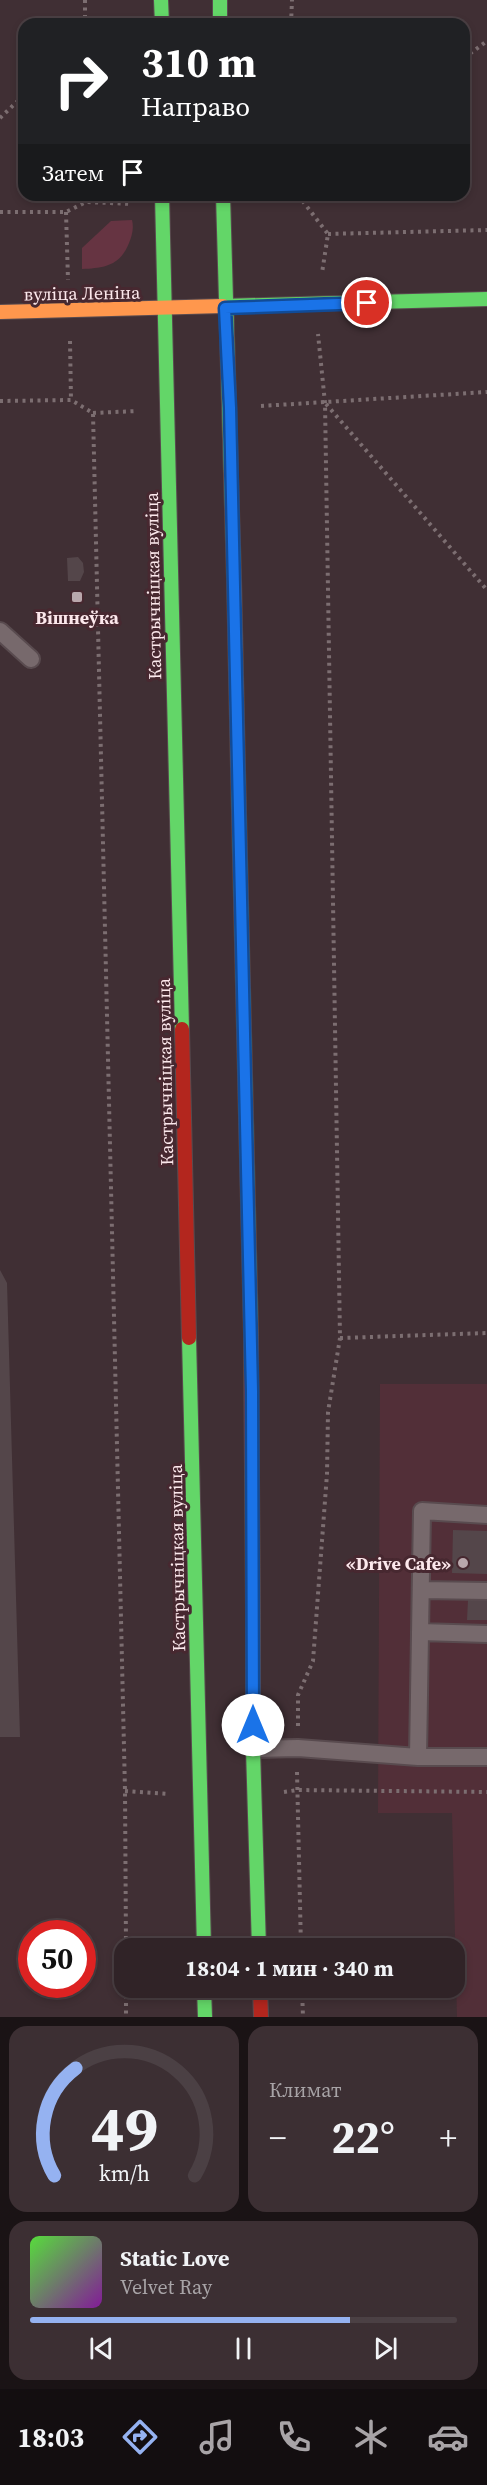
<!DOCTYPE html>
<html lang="ru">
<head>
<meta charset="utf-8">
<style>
  :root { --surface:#302327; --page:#3c2f33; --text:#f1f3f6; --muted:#a8a4a7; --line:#4b4044; --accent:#95b2f1 }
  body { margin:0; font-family:"Source Serif 4",serif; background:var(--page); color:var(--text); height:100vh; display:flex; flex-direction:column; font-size:22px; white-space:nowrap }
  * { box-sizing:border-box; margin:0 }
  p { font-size:20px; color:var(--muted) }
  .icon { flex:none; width:33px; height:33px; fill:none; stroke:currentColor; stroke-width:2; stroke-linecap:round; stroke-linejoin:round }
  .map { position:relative; height:2017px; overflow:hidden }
  .drawer { display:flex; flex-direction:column; gap:9px; padding:9px; background:#1a1315; flex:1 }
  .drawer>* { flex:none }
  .hud { position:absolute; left:18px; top:18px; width:452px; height:183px; border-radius:18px; box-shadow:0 3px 9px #0003,0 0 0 2px var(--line); background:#202124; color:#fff; overflow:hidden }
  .speed { position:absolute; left:18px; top:1920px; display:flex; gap:12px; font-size:30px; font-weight:700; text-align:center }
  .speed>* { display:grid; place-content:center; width:78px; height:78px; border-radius:50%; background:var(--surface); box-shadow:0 3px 9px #0003,0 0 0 2px var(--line); line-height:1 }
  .speed .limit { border:9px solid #d22; background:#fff; color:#111 }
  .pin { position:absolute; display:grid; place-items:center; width:51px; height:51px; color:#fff; margin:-26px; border:3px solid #fff; border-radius:50%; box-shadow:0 2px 6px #0007 }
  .me { position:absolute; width:66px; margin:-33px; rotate:0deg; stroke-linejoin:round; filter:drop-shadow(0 0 4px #0008) }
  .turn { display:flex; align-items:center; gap:21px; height:126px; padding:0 24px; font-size:27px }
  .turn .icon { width:78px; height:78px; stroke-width:2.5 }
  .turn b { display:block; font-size:42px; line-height:51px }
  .then { display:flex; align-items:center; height:57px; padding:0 24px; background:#0003; gap:12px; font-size:22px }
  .big { font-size:45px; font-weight:700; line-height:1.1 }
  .drawer .widget { flex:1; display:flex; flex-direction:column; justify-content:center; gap:9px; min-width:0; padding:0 21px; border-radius:18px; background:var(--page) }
  .drawer .dial { align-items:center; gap:0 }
  .dial svg { height:156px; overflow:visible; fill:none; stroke:var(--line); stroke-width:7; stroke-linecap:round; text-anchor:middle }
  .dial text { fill:var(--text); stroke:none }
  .song { display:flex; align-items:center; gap:18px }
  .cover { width:72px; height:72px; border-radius:9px; background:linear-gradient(135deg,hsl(110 70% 55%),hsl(290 70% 35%)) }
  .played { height:6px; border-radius:3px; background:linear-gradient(90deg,var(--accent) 75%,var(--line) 75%) }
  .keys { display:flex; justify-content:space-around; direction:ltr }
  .heat { display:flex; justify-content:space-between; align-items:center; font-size:33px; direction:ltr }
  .drawer .tiles { flex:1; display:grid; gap:9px; grid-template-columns:1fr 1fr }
  .widget:last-child { grid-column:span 2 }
  .trip { position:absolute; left:114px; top:1938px; width:351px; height:60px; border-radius:18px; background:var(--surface); box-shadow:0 3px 9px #0003,0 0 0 2px var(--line); font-weight:700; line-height:60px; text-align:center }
  .dock { display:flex; height:96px; justify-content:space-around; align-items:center; background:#130e10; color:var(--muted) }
  .dock .icon { width:42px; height:42px }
  .dock .on { color:var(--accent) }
  .dock b { font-size:27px; color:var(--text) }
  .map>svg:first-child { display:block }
  .built { fill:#522f38 }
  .green { fill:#663442 }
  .building { fill:#54464a }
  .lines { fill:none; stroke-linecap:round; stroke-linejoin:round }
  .lane-casing { stroke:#594b4f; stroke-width:20 }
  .fast-casing { stroke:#594b4f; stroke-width:16 }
  .slow-casing { stroke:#594b4f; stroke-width:16 }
  .jam-casing { stroke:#594b4f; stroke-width:16 }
  .path { stroke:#7c6e71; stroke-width:4; stroke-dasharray:3 4.5; stroke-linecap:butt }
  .lane { stroke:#77696c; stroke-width:16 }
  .fast { stroke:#63d668; stroke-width:14 }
  .slow { stroke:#ff974d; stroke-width:14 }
  .jam { stroke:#b3261e; stroke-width:14 }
  .route-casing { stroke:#114b97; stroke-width:15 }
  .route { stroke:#1a73e8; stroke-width:10 }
  .poi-dot { fill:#baa7ac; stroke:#472830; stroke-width:2 }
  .labels { text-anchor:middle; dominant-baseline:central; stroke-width:6; stroke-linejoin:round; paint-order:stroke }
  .street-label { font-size:18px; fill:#fce8ec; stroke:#472830 }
  .poi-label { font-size:18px; font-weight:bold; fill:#fce8ec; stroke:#472830 }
</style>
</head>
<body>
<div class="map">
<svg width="487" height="2017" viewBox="0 0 487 2017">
  <rect width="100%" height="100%" fill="#402f34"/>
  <path class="built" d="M380 1384H487V2017H457L452 1813H378Z"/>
  <path class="green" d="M132 220C134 229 132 235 129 243 120 266 104 268 82 269V248L111 221Z"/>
  <path class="building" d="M78 557 83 563 84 572 80 581H68L67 558Z
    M0 1270 7 1283 20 1737H0Z
    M453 1530 487 1531V1574L452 1573Z
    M468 1600H487V1620H467Z"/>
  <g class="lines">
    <defs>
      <path id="lane" d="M0 631 31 659
        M421 1590 487 1591
        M420 1632 487 1634
        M253 1749 298 1748 418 1757H487
        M418 1757 422 1511 487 1515"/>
      <path id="fast" d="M161 0 162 24
        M220 0V24
        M162 195 182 1029
        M223 195 234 579
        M223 306 487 299
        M238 769 251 1335
        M189 1338 204 1948
        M253 1614V1749L259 1948
        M204 1988 205 2017"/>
      <path id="slow" d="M0 312 223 306
        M234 579 238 769"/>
      <path id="jam" d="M182 1029 189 1338
        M251 1335 253 1614
        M260 1988 261 2017"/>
    </defs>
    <use href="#lane" class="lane-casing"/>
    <use href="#fast" class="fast-casing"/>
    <use href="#slow" class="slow-casing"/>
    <use href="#jam" class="jam-casing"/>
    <path class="path" d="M85 0V24
      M291 24 292 0
      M464 58 487 41
      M0 118 24 95
      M86 195V202
      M298 195 328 234 322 273
      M0 212H66L86 202 132 204
      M66 212 68 280
      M328 234 487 230
      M70 341 71 400
      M0 401 71 400 93 413 125 1791 126 1948
      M326 404 487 590
      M261 406 487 392
      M93 413 137 411
      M340 1338 487 1333
      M298 1726V1695L313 1661 327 1474 328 1412 340 1338 325 403 318 334
      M297 1772 301 1948
      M125 1791 169 1794
      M284 1792 297 1790 487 1792
      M126 1988V2017
      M302 1988 303 2017"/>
    <use href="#lane" class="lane"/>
    <use href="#fast" class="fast"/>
    <use href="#slow" class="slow"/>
    <use href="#jam" class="jam"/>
  </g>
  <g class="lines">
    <defs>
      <path id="route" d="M253 1725 252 1391 230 408 225 308 367 303"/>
    </defs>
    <use href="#route" class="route-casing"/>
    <use href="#route" class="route"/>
  </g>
  <g class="poi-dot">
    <rect x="71" y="591" width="12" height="12" rx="3"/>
    <circle cx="463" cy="1563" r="6"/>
  </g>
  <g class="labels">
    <g class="street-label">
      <text transform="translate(82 293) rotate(-1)">вуліца Леніна</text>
      <text transform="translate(153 586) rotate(-91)">Кастрычніцкая вуліца</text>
      <text transform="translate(165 1072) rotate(-91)">Кастрычніцкая вуліца</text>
      <text transform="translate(177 1558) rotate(-91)">Кастрычніцкая вуліца</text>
    </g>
    <g class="poi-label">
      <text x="77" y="617">Вішнеўка</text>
      <text x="451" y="1563" text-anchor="end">«Drive Cafe»</text>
    </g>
  </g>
</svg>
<div class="speed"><div class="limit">50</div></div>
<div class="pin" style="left:367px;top:303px;background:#d93025"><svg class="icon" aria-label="arrive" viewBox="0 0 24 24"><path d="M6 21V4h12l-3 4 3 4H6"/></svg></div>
<svg class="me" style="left:253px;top:1725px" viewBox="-20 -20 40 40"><circle r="19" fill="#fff"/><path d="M0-13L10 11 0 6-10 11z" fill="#1a73e8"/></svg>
<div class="trip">18:04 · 1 мин · 340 m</div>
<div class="hud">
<div class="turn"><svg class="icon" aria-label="right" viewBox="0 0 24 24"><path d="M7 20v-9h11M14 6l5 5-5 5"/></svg><div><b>310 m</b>Направо</div></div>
<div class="then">Затем<svg class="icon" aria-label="arrive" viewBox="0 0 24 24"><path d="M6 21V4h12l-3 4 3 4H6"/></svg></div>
</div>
</div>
<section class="drawer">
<div class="tiles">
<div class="widget dial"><svg viewBox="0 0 100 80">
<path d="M14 69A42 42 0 1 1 86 69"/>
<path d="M14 69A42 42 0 0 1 25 14" stroke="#95b2f1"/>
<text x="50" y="56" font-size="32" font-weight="700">49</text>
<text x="50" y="72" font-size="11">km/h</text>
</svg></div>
<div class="widget"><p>Климат</p>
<div class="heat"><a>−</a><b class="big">22°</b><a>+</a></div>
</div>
<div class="widget">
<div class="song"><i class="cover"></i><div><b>Static Love</b><p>Velvet Ray</p></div></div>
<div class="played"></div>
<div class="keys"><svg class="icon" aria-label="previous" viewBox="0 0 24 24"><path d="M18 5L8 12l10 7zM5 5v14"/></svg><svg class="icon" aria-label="pause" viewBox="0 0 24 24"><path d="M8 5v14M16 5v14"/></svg><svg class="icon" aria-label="next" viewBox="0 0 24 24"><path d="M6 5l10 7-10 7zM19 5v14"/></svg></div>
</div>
</div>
</section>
<nav class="dock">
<b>18:03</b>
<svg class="icon on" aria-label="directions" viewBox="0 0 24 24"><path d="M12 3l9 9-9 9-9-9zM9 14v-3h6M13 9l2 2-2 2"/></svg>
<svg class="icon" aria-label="music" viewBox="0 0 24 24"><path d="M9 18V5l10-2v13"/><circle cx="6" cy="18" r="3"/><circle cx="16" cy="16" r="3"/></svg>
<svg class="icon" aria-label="phone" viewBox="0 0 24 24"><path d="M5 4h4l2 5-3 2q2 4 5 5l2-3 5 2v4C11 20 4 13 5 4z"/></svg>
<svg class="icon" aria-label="climate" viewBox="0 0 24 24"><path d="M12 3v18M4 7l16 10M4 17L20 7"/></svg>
<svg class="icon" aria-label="car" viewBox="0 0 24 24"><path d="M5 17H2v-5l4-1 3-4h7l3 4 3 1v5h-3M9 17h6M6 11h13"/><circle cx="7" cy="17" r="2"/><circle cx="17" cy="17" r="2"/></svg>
</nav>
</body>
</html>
